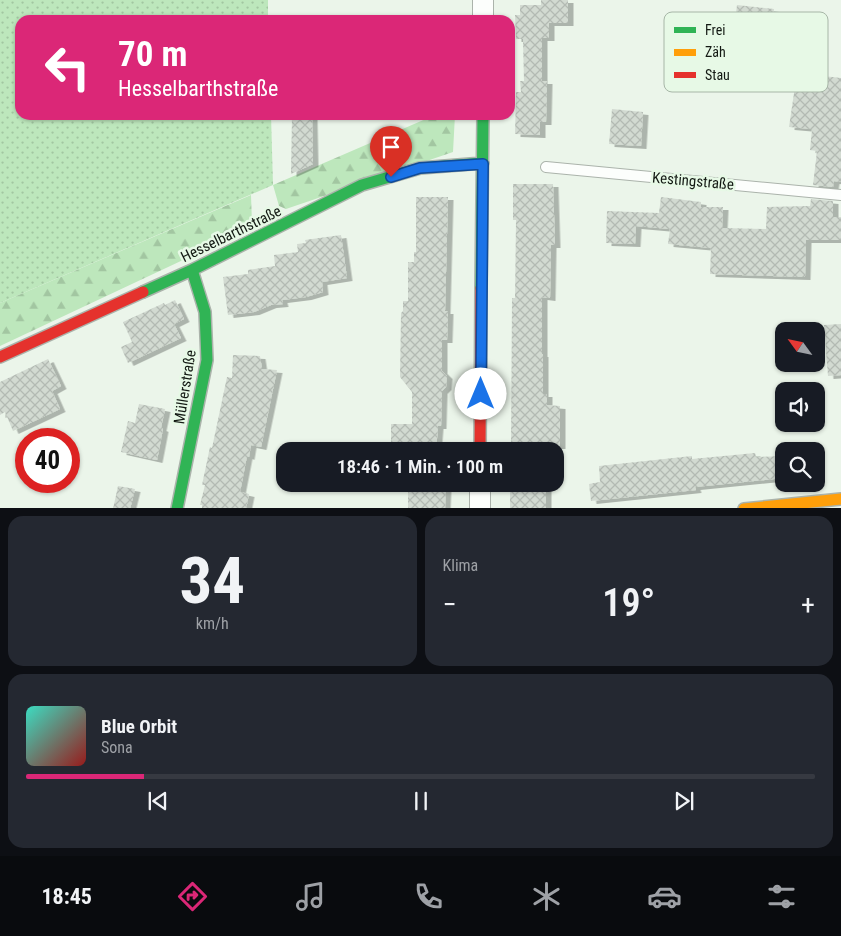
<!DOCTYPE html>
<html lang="de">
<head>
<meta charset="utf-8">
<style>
  :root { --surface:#171b24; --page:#242831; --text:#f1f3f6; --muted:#9ea1a6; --line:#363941; --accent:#db2777 }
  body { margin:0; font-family:"Roboto Condensed",sans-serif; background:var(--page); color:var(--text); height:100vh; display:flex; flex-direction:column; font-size:19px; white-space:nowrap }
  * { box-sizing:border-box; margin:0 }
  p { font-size:16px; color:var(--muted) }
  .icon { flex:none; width:28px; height:28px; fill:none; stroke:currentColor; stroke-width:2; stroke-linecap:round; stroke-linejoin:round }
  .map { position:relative; height:508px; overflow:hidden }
  .side { display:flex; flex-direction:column; gap:8px; padding:8px; background:#0d0f14; flex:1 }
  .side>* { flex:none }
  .hud { position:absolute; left:15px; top:15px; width:500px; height:105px; border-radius:15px; box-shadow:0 1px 4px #0004; background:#db2777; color:#fff; overflow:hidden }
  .needle { width:32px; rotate:303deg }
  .buttons { position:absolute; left:775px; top:322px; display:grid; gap:10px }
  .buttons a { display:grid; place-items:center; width:50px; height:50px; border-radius:10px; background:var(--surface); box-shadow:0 1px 4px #0004; font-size:25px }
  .speed { position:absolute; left:15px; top:428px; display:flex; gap:10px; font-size:25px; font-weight:700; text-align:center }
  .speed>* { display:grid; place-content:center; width:65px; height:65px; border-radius:50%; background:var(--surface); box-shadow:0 1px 4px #0004; line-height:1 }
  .speed .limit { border:8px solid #d22; background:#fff; color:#111 }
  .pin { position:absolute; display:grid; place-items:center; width:42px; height:42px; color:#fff; margin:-51px -21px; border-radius:50% 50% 50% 0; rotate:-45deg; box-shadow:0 0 5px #0007 }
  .pin .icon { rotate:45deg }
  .me { position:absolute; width:55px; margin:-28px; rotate:0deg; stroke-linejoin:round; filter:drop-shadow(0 0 4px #0008) }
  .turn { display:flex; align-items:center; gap:18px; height:105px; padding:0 20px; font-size:22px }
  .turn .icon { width:65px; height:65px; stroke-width:2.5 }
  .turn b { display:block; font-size:35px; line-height:42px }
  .big { font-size:38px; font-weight:600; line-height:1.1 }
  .side .card { flex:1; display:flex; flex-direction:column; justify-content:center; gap:8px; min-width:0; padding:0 18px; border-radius:15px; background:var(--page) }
  .side .dial { align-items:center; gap:0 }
  .dial b { font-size:65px; line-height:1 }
  .song { display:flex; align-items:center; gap:15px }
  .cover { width:60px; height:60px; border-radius:8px; background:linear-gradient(135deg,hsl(170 70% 55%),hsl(0 70% 35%)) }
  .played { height:5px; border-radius:2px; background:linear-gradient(90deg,var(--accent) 15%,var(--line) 15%) }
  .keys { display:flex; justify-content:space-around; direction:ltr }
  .heat { display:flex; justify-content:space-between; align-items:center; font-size:28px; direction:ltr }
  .side .tiles { flex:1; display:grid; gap:8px; grid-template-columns:1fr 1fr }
  .card:last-child { grid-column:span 2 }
  .trip { position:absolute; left:276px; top:442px; width:288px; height:50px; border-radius:15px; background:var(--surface); box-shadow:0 1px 4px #0004; font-weight:600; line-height:50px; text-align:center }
  .menu { display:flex; height:80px; justify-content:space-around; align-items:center; background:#090b0e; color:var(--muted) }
  .menu .icon { width:35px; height:35px }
  .menu .on { color:var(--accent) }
  .menu b { font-size:22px; color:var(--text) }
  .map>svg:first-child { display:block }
  .grass { fill:url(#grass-dots) }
  .forest { fill:url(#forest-firs) }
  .building { fill:url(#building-cross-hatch); filter:url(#shadow) }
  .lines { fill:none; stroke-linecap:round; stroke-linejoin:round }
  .lane-casing { stroke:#abb3ab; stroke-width:12 }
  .street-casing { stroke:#abb3ab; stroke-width:22 }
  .fast-casing { stroke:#abb3ab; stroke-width:14 }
  .slow-casing { stroke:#abb3ab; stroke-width:14 }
  .jam-casing { stroke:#abb3ab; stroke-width:14 }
  .lane { stroke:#fcfefc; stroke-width:10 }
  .street { stroke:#fcfefc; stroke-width:20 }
  .fast { stroke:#30b455; stroke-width:11 }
  .slow { stroke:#ff9f0a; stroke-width:11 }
  .jam { stroke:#e5322d; stroke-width:11 }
  .route-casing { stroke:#114b97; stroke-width:12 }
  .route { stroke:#1a73e8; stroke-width:9 }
  .labels { text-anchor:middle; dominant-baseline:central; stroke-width:5; stroke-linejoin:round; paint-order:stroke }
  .street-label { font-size:15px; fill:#131913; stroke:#e7f9e6 }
  .key { fill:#e7f9e6; stroke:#a7b6a7; stroke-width:1 }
  .key-label { font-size:14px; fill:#131913 }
</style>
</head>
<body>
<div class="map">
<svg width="841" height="509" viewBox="0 0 841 509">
  <defs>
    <pattern id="grass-dots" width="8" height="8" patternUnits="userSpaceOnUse" patternTransform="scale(1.25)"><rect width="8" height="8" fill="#bde7bc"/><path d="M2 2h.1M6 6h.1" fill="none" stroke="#a2c6a1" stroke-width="1.8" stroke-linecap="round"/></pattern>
    <pattern id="forest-firs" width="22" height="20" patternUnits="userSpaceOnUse" patternTransform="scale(1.25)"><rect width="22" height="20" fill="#bde7bc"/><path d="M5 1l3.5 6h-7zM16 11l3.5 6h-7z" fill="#a2c6a1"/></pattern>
    <pattern id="building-cross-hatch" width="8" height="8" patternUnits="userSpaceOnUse" patternTransform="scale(1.25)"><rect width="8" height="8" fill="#d2dad1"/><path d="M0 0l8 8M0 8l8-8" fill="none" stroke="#b3bab3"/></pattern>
    <filter id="shadow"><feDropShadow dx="5.5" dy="3" stdDeviation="0" flood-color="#0004"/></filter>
  </defs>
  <rect width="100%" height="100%" fill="#ebf5ea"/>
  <path class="grass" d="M0 0H268V20H20V115H271L273 185 0 303Z"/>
  <path class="forest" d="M435 115H455L453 152 286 209 279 206 273 185Z
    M251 195 252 224 249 229 0 346V303Z"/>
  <path class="building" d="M541 0H568V23H549V38H542V81H547L546 122H540V135L515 134 516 92H521L520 81H524L523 39H516L515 15H520V5H541Z
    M737 5 774 9 772 33 734 29Z
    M797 73 841 78V182L834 181 833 187 813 185 817 151 810 150 812 129 789 127Z
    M612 109 643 112 641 146 609 144Z
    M292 115H312L313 164 291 174Z
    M513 184H553L555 245H551L550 298 542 297V354H543V394H547V405L560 406V446H532V451H512L511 449 512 298H515L516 220H513Z
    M416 197H448L445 311H448L447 340H442V371L447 376 446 387 442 391 441 426H438L436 451H391V424H412V392L400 377 401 313 403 311V301H408V262H414V252H416Z
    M661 197 701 202V207H723L722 228 766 229 767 207 810 206 811 199 833 201V217H841V240H806L805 277 710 274 711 248 668 244 670 229 636 226 635 244 606 243 607 211 659 213Z
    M341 235 347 278 322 282 323 292 306 297 282 300 283 304 271 305 254 312 228 315 223 277 248 274V270L275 266 274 255 298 252 297 244 306 243 305 240Z
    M175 300 184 319 174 324 181 338 128 363 121 347 132 342 123 322 164 303 165 305Z
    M841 324V375L828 376 824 325Z
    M233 355 260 356 262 369 277 370 261 447 251 445 249 457 247 456 240 492 249 494 246 509H202V505H200L205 485H202L210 447 212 448 227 377 232 378Z
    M48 359 61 386 52 391 60 409 13 431 5 412 0 415V382Z
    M139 404 165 409 161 428 163 429 157 460 121 452 128 421 135 423Z
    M755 453 756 457 784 456V478L695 487 696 490 591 501 589 484 600 482 599 466 692 456V459Z
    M425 484H446L445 509H408V489H425Z
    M510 484H546V509H510Z
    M118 486 135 489 130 509H113Z"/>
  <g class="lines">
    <defs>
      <path id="lane" d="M546 167 841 195"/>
      <path id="street" d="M483 20V0
        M480 509V484"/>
      <path id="fast" d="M481 288 483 115
        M143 292 192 270 362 185 420 168 483 163
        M177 509 207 360 205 312 192 270"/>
      <path id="slow" d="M744 509 841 499"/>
      <path id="jam" d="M0 357 143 292
        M480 451 481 288"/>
    </defs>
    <use href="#lane" class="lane-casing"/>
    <use href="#street" class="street-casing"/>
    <use href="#fast" class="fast-casing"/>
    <use href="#slow" class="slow-casing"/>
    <use href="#jam" class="jam-casing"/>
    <use href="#lane" class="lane"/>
    <use href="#street" class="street"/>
    <use href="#fast" class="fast"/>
    <use href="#slow" class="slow"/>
    <use href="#jam" class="jam"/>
  </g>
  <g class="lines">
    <defs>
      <path id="route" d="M391 177 420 168 483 164 481 394"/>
    </defs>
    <use href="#route" class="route-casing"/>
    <use href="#route" class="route"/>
  </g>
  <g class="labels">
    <g class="street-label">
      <text transform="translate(693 181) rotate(5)">Kestingstraße</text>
      <text transform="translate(231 234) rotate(-26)">Hesselbarthstraße</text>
      <text transform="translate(185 387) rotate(-81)">Müllerstraße</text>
    </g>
  </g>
  <rect x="664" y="12" width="164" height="80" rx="8" class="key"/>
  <rect x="674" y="27" width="22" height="6" fill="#30b455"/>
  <rect x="674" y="49" width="22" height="7" fill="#ff9f0a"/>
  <rect x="674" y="72" width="22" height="6" fill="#e5322d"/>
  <g class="key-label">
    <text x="705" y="35">Frei</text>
    <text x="705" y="57">Zäh</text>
    <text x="705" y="80">Stau</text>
  </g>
</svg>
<div class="buttons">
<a><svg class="needle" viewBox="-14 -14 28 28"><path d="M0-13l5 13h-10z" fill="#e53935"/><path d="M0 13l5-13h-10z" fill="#9ea1a6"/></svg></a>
<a><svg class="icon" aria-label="sound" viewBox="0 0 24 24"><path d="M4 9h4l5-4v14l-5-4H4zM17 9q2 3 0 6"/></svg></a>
<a><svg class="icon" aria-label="search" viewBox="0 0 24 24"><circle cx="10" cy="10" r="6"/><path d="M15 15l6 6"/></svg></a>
</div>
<div class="speed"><div class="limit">40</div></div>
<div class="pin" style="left:391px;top:177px;background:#d93025"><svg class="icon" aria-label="arrive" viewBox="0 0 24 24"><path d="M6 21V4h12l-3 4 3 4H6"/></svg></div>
<svg class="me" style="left:481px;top:394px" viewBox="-20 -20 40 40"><circle r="19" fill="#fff"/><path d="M0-13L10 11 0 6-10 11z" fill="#1a73e8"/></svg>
<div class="trip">18:46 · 1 Min. · 100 m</div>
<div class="hud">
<div class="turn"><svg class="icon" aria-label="left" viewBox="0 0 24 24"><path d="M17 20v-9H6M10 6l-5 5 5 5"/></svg><div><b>70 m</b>Hesselbarthstraße</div></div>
</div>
</div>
<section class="side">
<div class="tiles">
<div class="card dial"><b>34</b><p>km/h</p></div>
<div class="card"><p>Klima</p>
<div class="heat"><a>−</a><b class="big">19°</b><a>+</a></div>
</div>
<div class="card">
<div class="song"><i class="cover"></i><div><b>Blue Orbit</b><p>Sona</p></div></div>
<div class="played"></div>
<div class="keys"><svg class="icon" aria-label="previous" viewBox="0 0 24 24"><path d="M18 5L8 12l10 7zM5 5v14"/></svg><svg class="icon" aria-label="pause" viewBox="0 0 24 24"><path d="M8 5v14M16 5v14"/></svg><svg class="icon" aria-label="next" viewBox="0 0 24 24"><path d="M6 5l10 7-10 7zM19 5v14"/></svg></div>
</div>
</div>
</section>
<nav class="menu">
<b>18:45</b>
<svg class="icon on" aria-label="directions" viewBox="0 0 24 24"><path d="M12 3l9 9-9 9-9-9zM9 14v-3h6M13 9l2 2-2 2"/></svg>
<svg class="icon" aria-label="music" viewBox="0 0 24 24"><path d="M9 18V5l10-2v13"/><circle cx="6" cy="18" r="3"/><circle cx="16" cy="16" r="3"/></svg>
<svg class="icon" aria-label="phone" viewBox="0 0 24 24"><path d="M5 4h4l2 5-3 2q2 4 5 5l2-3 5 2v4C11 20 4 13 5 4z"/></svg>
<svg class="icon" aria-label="climate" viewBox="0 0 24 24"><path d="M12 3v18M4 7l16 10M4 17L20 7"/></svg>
<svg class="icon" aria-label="car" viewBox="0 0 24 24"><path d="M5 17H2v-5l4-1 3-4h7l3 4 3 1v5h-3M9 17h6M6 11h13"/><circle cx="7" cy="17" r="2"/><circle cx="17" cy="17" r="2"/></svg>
<svg class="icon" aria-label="filters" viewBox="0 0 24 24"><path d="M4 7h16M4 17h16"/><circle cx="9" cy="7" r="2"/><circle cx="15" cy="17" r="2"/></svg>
</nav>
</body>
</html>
